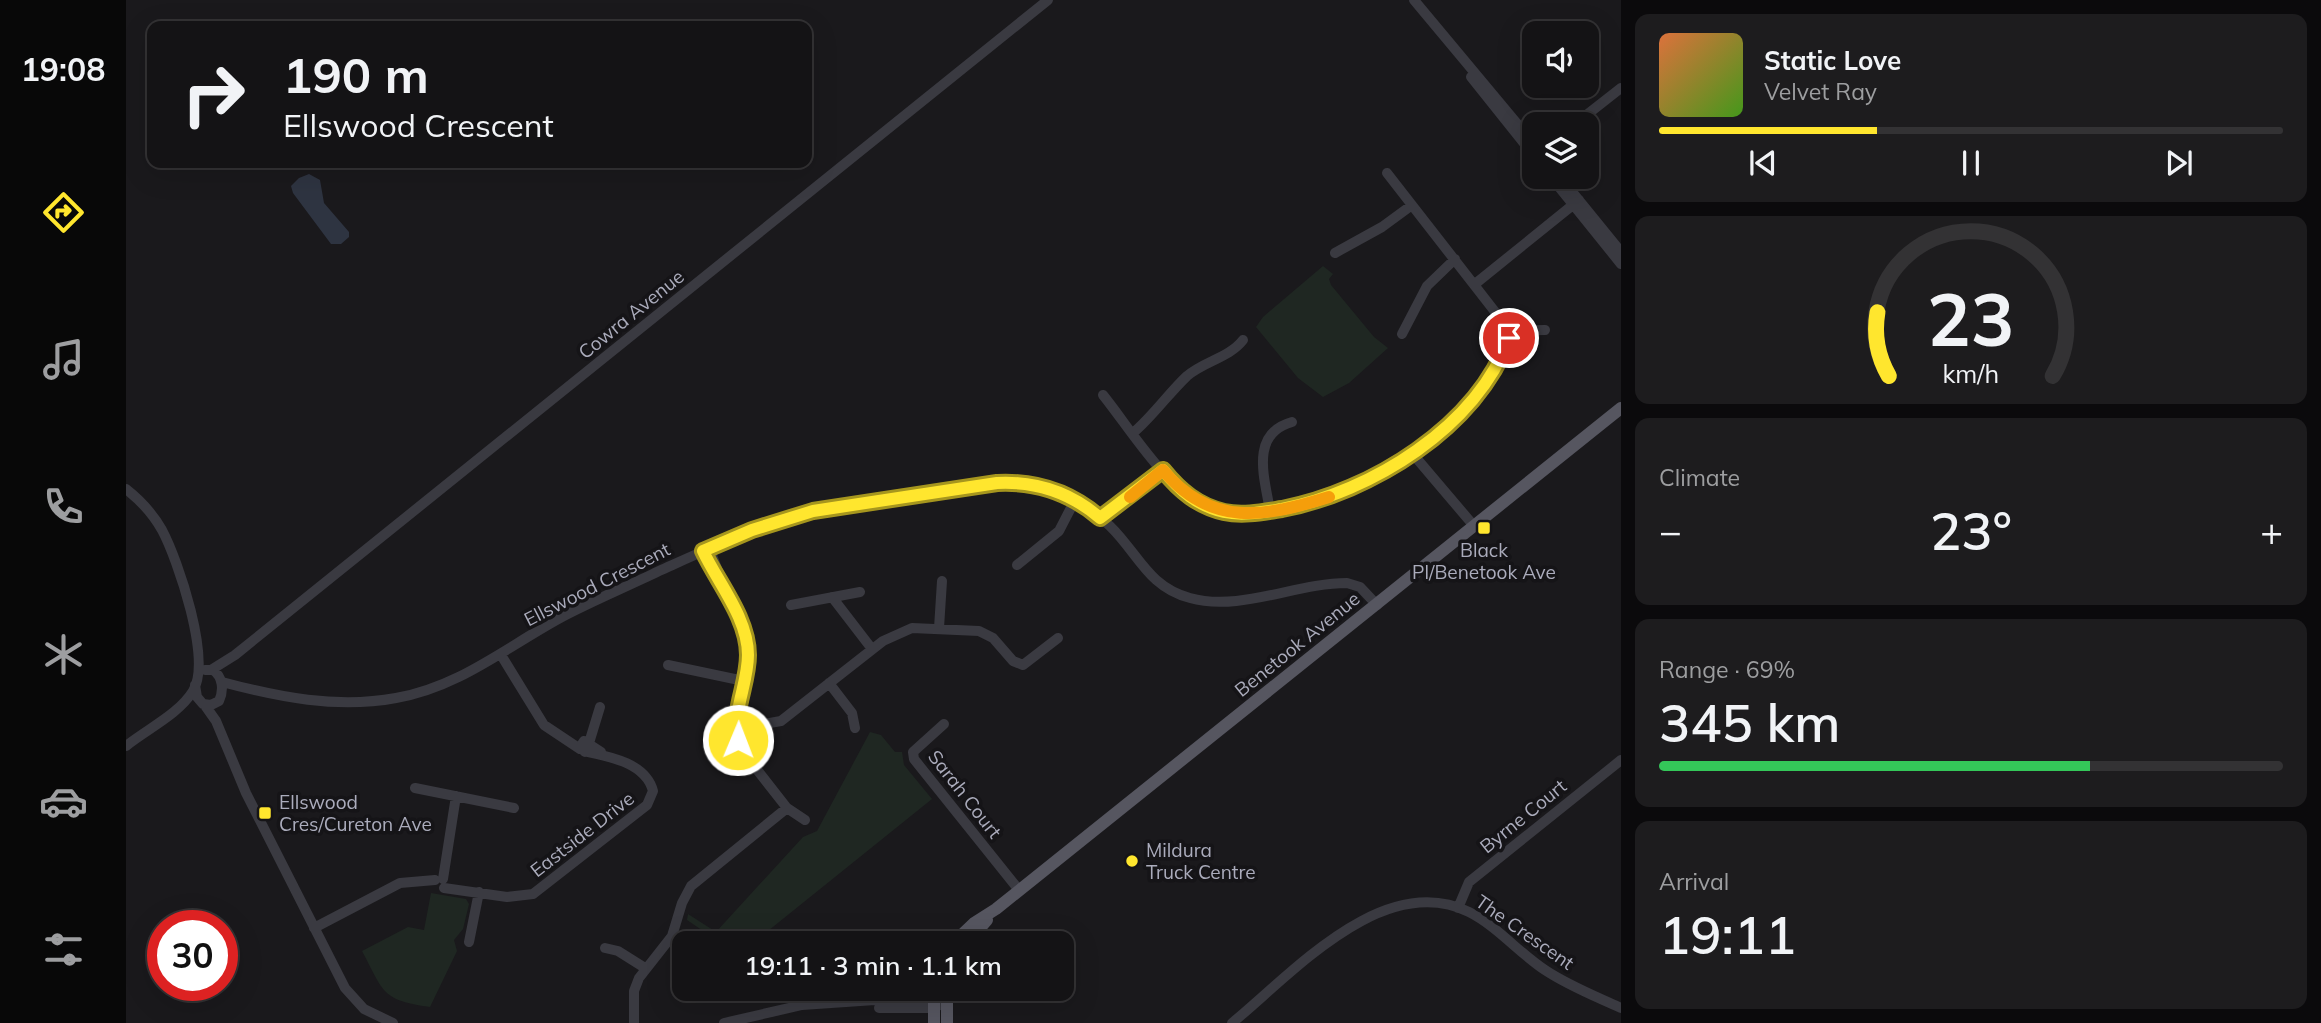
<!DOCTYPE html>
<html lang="en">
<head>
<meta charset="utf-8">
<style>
  :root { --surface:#141315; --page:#1d1c1e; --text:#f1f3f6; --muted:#9d9ea0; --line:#333234; --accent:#ffe62e }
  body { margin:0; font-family:Mulish,sans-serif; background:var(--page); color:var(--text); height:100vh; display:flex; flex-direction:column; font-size:26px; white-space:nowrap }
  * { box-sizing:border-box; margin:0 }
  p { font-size:23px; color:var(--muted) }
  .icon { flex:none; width:38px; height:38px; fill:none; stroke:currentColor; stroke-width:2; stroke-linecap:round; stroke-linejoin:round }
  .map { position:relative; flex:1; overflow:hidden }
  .panel { display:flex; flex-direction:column; gap:14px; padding:14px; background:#0b0a0c; width:700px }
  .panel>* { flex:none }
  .guide { position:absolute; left:21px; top:21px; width:665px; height:147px; border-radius:14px; box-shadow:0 7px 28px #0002,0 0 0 2px var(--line); background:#141315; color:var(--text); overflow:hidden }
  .tools { position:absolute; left:1396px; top:21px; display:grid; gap:14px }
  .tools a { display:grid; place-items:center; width:77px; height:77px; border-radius:14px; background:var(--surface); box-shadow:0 7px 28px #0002,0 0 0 2px var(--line); font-size:35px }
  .speed { position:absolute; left:21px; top:910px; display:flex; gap:14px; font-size:35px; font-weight:700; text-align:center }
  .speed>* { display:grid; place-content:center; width:91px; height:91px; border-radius:50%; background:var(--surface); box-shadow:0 7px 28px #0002,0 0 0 2px var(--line); line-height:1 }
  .speed .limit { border:10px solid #d22; background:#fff; color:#111 }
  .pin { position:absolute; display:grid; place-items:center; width:60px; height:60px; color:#fff; margin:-30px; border:4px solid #fff; border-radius:50%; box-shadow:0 2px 7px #0007 }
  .me { position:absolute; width:77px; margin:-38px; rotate:1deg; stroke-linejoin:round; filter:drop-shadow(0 0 5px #0008) }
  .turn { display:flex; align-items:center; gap:24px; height:147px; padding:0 21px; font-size:32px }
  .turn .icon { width:91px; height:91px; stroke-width:2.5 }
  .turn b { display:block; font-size:49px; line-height:60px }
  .big { font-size:52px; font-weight:600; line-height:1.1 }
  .panel .widget { flex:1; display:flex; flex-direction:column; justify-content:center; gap:10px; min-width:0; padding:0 24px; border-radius:14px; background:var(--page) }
  .panel .dial { align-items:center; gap:0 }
  .dial svg { height:182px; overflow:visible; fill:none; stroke:var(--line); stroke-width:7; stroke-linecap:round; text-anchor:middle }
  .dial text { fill:var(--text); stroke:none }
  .song { display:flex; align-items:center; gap:21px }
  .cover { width:84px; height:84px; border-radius:10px; background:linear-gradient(135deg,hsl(20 70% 55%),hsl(100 70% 35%)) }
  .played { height:7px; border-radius:4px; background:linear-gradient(90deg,var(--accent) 35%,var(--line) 35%) }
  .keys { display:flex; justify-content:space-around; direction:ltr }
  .heat { display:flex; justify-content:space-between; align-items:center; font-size:38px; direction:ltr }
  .charge { height:10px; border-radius:5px; background:linear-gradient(90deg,#34c759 69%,var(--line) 0) }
  .trip { position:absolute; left:546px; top:931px; width:402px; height:70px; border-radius:14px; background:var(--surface); box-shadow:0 7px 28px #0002,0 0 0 2px var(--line); font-weight:600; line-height:70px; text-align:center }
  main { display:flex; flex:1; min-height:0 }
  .menu { display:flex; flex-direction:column; width:126px; justify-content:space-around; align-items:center; background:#080808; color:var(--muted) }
  .menu .icon { width:49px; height:49px }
  .menu .active { color:var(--accent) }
  .menu b { font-size:32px; color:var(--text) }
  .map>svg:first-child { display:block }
  .green { fill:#1f2722 }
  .water { fill:#2e3441 }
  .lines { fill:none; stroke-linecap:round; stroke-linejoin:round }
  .minor { stroke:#3a3a41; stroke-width:10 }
  .major { stroke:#565660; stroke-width:12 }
  .route-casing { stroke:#a6961e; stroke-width:18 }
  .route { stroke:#ffe62e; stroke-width:12 }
  .slow { stroke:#f59e0b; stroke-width:12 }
  .poi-dot { fill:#ffe62e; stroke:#151417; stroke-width:2.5 }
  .labels { text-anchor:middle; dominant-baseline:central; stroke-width:7; stroke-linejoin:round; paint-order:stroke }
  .street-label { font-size:19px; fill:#abacbc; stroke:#151417 }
  .poi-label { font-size:19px; fill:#abacbc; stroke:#151417; text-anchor:start }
</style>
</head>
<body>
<main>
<nav class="menu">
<b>19:08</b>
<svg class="icon active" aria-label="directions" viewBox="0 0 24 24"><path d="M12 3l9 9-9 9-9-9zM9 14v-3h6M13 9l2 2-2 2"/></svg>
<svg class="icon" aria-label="music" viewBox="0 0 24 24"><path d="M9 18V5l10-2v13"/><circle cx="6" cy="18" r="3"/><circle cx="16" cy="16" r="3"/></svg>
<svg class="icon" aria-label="phone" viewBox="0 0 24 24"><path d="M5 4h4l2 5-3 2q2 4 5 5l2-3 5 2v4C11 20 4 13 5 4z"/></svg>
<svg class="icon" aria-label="climate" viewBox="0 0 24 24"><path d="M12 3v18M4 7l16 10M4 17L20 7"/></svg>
<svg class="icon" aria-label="car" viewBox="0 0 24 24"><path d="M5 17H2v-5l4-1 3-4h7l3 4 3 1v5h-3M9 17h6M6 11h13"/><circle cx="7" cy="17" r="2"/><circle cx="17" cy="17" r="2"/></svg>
<svg class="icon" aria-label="filters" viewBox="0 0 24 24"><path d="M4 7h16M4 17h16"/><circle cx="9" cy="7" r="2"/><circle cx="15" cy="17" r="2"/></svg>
</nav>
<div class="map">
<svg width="1495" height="1023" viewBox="0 0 1495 1023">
  <rect width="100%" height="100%" fill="#1a191c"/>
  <path class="green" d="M1197 266 1207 274 1203 279 1205 285 1248 337 1262 348 1223 383 1197 397 1172 378 1130 327 1137 317Z
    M744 732 755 735 769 752H776L778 765 806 799 627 943H595L561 920 562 914 590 932 677 837 691 831Z
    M305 893 340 899 343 904 337 929 328 940 331 951 304 1007C255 1000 258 992 236 951L282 927 298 930Z"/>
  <path class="water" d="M183 174 194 180 198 203 223 232V237L215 244H205L167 193 165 186 173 178Z"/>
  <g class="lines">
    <path class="minor" d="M1288 0 1409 145
      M1345 77 1409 157
      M1449 124 1495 88
      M1425 177 1495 264
      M1434 177 1495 252
      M1209 253 1256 227 1286 205
      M1349 284 1453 200
      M1384 331 1419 330
      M1276 334 1301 286 1329 259
      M977 395C1006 431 1042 493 1086 508 1109 516 1132 513 1155 509 1238 494 1318 445 1364 374 1372 360 1383 347 1384 331L1261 173
      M1007 433C1027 416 1042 394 1061 376 1078 361 1103 358 1117 340
      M1286 453 1348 526
      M0 489C14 500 27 514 36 530 52 560 86 660 67 691 53 714 21 729 0 746
      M1144 511C1139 479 1123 434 1166 422
      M974 518 1037 470
      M583 548 622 647 621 665 611 717 612 740 621 757 661 808 679 820
      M891 565 933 531 949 500
      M706 597 746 649
      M665 605 734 592
      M813 628 816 581
      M375 655 418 725 454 749
      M542 665 618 681
      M85 670 109 655 922 0
      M96 682C152 697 211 709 270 698 333 687 379 648 434 618 466 601 500 587 533 571 591 545 648 518 711 506 741 501 771 499 801 495 875 484 924 469 984 526 1012 553 1022 587 1064 598 1114 612 1170 583 1221 583L1234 587 1251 605
      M703 683 726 713 729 728
      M69 685 71 697 77 704 85 705 93 701C98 690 97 677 87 670H79
      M78 704 90 721 120 793 219 988 238 1009 267 1023
      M818 724 787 752 788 759 893 890
      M610 729 655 721 757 641 786 628 853 631 867 638 887 661 897 665 932 638
      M463 743 474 707
      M459 752 454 747 458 741 475 752
      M289 788 388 808
      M317 879 330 796
      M318 888 381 897 407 894 521 805 527 791C520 764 486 757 462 752
      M1332 908 1343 882 1495 760
      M188 928 274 883 309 880
      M343 942 353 892
      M479 948 492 951 519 968
      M753 1008H807L814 1005
      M508 1023V991L513 978 546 936 556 903 565 886 661 808
      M598 1023 676 1005 807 996 813 999
      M1106 1023C1166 974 1257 870 1343 912 1371 926 1393 953 1419 970 1443 986 1469 996 1495 1008"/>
    <path class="major" d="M827 943 848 923 870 909 1495 408
      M841 943 861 920
      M808 989V1023
      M821 1023V989"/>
  </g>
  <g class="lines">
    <defs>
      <path id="route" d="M612 740C606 711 622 684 622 655 622 618 592 583 577 551L626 530 687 511 871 483C910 481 944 492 974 518L1037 470C1054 491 1072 506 1098 512 1117 516 1137 512 1156 509 1245 492 1351 427 1383 338"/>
    </defs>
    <use href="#route" class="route-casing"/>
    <use href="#route" class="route"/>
    <path class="slow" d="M1004 497 1037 470C1085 528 1139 517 1203 497"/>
  </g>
  <g class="poi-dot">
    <rect x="1351" y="521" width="14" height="14" rx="3.5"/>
    <rect x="132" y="806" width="14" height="14" rx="3.5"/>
    <circle cx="1006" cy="861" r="7"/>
  </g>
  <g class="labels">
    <g class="street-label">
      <text transform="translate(505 314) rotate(-39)">Cowra Avenue</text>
      <text transform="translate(471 584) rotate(-27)">Ellswood Crescent</text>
      <text transform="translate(1171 644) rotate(-39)">Benetook Avenue</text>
      <text transform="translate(839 794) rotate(52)">Sarah Court</text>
      <text transform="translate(1397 816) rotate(-39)">Byrne Court</text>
      <text transform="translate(456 834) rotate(-38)">Eastside Drive</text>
      <text transform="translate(1399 932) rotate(35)">The Crescent</text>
    </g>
    <g class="poi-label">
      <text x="1358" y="550" text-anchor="middle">Black<tspan x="1358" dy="22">Pl/Benetook Ave</tspan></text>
      <text x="153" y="802">Ellswood<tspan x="153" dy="22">Cres/Cureton Ave</tspan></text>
      <text x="1020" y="850">Mildura<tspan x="1020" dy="22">Truck Centre</tspan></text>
    </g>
  </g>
</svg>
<div class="tools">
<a><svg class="icon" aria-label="sound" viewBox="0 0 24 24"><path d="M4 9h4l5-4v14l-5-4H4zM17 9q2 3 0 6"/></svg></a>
<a><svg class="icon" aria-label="layers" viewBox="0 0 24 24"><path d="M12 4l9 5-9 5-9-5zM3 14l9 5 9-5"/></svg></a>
</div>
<div class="speed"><div class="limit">30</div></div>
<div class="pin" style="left:1383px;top:338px;background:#d93025"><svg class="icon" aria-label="arrive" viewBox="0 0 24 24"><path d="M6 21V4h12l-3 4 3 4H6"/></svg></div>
<svg class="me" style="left:612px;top:740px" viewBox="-20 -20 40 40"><circle r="17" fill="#ffe62e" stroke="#fff" stroke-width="3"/><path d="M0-11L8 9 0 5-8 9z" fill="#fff"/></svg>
<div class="trip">19:11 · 3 min · 1.1 km</div>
<div class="guide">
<div class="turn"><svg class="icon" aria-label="right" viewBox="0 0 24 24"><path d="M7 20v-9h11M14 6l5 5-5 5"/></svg><div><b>190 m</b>Ellswood Crescent</div></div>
</div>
</div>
<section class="panel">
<div class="widget">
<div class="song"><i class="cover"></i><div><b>Static Love</b><p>Velvet Ray</p></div></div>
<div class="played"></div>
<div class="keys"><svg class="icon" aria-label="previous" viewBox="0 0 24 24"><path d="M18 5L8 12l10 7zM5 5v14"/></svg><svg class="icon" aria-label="pause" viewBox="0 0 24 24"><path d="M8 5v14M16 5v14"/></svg><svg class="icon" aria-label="next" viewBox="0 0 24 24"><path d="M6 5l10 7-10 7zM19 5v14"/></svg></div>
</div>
<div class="widget dial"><svg viewBox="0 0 100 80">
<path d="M14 69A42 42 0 1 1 86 69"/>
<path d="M14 69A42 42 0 0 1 9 41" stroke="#ffe62e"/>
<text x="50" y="56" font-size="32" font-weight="700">23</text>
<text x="50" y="72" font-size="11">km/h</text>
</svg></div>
<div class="widget"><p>Climate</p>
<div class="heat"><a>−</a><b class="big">23°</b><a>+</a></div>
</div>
<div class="widget"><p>Range · 69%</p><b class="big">345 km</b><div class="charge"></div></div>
<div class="widget"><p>Arrival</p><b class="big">19:11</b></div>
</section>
</main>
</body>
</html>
